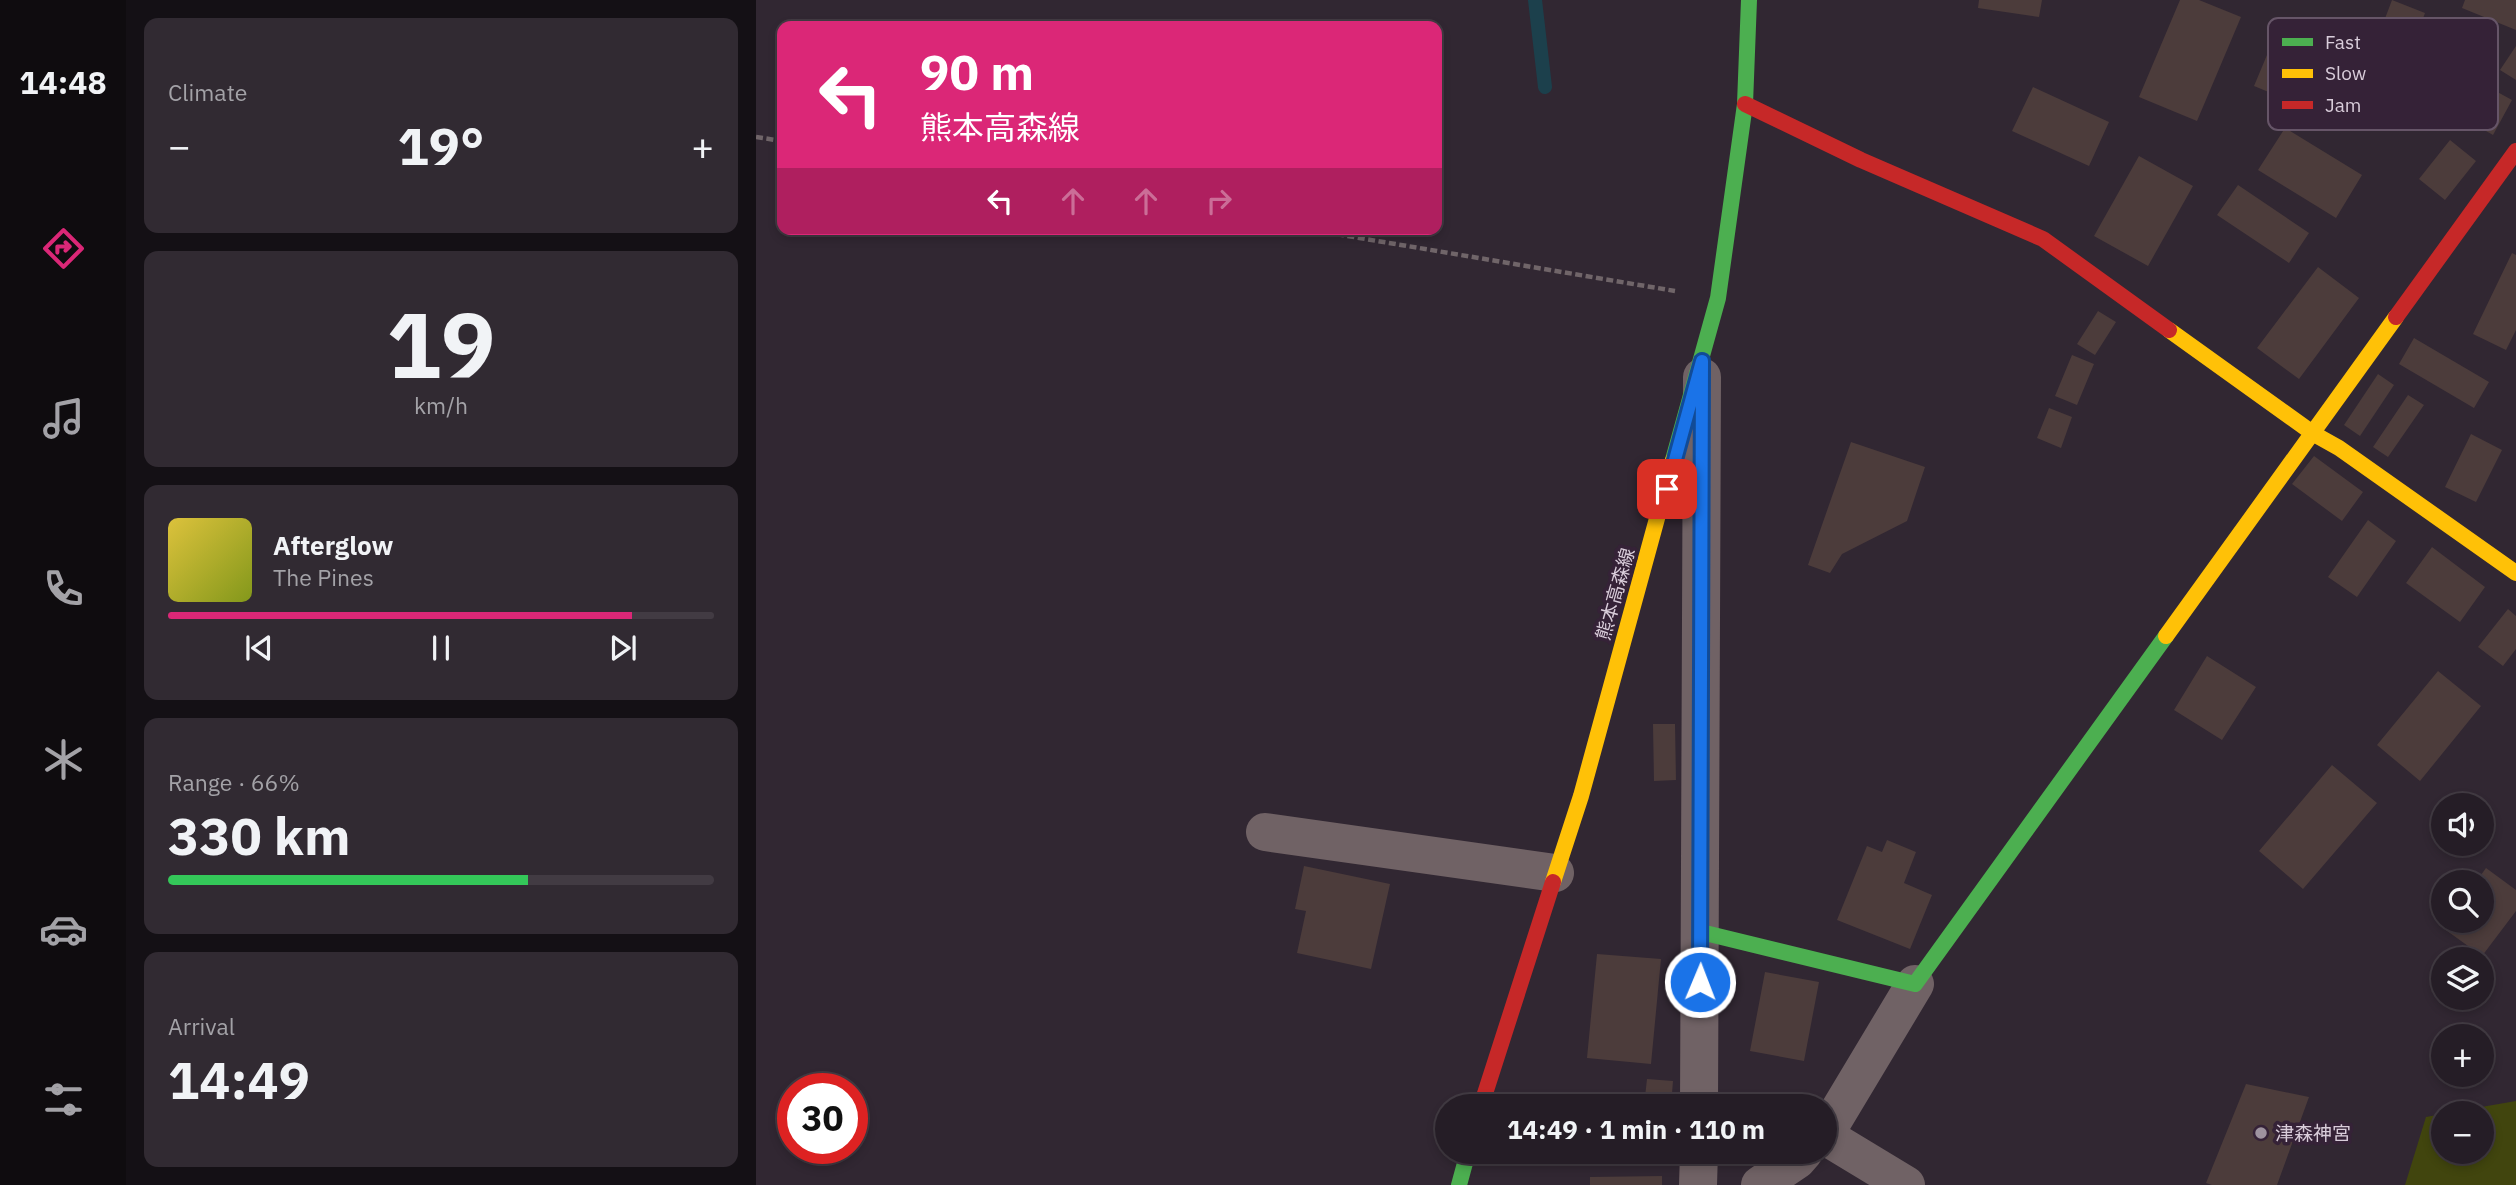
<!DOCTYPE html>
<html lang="en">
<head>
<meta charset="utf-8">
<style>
  :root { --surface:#251d26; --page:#312a32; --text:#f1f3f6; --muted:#a3a2a7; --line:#423b43; --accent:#db2777 }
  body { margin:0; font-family:"IBM Plex Sans","Noto Sans JP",sans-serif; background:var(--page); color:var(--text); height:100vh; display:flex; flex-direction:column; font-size:26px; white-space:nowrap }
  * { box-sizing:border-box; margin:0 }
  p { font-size:23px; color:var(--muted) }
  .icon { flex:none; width:38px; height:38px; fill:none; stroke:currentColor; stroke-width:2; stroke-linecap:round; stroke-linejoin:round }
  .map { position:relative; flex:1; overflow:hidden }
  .side { display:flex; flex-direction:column; gap:18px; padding:18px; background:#141015; width:630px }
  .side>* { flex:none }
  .hud { position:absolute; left:21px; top:21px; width:665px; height:214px; border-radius:14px; box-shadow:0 4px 10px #0003,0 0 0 2px var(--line); background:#db2777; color:#fff; overflow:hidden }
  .controls { position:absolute; left:1675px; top:793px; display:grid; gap:14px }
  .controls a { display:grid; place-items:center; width:63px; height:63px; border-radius:50%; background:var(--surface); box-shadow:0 4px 10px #0003,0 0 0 2px var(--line); font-size:35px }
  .speed { position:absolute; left:21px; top:1073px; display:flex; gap:14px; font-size:35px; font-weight:700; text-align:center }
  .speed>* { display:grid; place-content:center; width:91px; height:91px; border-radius:50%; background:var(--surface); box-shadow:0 4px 10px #0003,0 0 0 2px var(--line); line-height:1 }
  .speed .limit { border:10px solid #d22; background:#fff; color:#111 }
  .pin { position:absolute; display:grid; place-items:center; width:60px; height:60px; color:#fff; margin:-30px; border-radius:14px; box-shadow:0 4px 10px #0006 }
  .me { position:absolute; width:77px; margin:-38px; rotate:1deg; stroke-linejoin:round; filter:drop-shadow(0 0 5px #0008) }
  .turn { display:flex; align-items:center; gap:24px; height:147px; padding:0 28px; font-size:32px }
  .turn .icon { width:91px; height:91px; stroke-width:2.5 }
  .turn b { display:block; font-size:49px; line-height:60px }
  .lanes { display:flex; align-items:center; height:66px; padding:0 28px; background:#0003; justify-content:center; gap:35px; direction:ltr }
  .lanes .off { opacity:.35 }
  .big { font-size:52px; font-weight:700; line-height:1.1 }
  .side .card { flex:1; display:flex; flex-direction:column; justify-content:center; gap:10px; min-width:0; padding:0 24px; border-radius:14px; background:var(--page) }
  .side .dial { align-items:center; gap:0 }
  .dial b { font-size:91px; line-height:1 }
  .song { display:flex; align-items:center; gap:21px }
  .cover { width:84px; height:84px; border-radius:10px; background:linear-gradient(135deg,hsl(50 70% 55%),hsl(70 70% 35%)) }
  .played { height:7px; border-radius:4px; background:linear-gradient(90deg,var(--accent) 85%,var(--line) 85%) }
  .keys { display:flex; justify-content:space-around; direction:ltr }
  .heat { display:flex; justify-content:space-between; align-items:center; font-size:38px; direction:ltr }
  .charge { height:10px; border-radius:5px; background:linear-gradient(90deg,#34c759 66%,var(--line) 0) }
  .trip { position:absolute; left:679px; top:1094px; width:402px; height:70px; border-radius:35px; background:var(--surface); box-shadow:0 4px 10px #0003,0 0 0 2px var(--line); font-weight:700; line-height:70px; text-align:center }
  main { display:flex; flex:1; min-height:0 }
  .menu { display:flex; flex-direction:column; width:126px; justify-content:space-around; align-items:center; background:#0f0c0f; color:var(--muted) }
  .menu .icon { width:49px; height:49px }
  .menu .active { color:var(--accent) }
  .menu b { font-size:32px; color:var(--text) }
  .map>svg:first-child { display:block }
  .green { fill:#41450e }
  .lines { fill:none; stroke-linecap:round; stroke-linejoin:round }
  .stream { stroke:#1c404c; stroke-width:14 }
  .building { fill:#4c3c3b }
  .path { stroke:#706569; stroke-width:4.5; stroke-dasharray:7 3.5; stroke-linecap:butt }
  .street { stroke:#706265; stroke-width:38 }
  .fast { stroke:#4caf50; stroke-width:16 }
  .slow { stroke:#ffc107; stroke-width:16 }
  .jam { stroke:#c62828; stroke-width:16 }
  .route-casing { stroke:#114b97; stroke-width:18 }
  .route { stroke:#1a73e8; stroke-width:12 }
  .poi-dot { fill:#9e939f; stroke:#352237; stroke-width:2.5 }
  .labels { text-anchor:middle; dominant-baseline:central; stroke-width:7; stroke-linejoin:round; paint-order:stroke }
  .street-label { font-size:19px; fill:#d9cdda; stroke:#352237 }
  .poi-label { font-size:19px; fill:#d9cdda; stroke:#352237; text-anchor:start }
  .key { fill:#352237; stroke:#665568; stroke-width:2 }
  .key-label { font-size:19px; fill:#d9cdda }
</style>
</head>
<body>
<main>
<nav class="menu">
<b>14:48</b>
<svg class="icon active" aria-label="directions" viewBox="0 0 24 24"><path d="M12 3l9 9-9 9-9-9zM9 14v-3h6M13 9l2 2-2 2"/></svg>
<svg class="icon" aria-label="music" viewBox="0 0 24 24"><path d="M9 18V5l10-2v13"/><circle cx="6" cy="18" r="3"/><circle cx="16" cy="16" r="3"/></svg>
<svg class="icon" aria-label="phone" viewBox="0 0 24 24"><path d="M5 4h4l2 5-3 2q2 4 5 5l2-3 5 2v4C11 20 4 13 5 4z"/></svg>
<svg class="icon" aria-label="climate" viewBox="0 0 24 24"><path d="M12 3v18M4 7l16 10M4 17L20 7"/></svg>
<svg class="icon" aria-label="car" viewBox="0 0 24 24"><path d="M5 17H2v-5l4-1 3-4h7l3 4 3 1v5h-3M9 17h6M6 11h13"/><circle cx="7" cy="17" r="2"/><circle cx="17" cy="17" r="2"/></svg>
<svg class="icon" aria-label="filters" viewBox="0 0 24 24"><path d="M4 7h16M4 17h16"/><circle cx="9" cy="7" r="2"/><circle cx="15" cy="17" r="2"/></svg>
</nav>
<section class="side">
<div class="card"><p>Climate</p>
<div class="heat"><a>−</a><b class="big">19°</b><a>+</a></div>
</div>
<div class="card dial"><b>19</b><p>km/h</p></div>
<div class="card">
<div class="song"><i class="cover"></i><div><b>Afterglow</b><p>The Pines</p></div></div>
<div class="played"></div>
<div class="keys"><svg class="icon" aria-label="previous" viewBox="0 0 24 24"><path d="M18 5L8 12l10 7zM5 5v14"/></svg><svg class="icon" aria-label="pause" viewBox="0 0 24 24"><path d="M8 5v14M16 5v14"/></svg><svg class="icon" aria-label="next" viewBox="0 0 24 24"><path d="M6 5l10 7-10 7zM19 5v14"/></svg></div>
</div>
<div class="card"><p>Range · 66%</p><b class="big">330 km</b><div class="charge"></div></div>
<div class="card"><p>Arrival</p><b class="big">14:49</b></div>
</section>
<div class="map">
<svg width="1760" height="1185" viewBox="0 0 1760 1185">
  <rect width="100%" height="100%" fill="#312732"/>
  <path class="green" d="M1760 1101V1185H1649L1670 1117 1687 1114V1152H1726V1113H1691Z"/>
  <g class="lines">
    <path class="stream" d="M779 0 789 87"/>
  </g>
  <path class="building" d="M1223 0H1286L1283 17 1222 8Z
    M1424 0H1443L1485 17 1441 121 1383 97Z
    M1636 0 1669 13 1650 65 1616 53Z
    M1709 0H1760V30L1706 8Z
    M1516 43 1590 74 1573 117 1498 86Z
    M1760 46V80L1744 70Z
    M1714 77 1756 100 1737 135 1695 111Z
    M1277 87 1353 122 1333 166 1256 131Z
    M1529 128 1606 175 1580 218 1502 170Z
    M1694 140 1720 161 1689 200 1663 179Z
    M1383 156 1437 186 1392 266 1338 236Z
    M1482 185 1553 233 1533 263 1461 215Z
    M1756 253 1760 255V330L1750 350 1717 334Z
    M1562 267 1603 298 1543 379 1501 348Z
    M1342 311 1360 322 1339 355 1321 344Z
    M1658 338 1733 382 1718 408 1643 364Z
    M1316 355 1338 364 1321 405 1299 396Z
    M1622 374 1638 385 1604 436 1588 425Z
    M1652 395 1668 405 1632 457 1617 447Z
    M1293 408 1316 417 1305 448 1281 438Z
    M1715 434 1746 450 1720 502 1689 487Z
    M1095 442 1169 467 1151 521 1086 554 1074 573 1052 565Z
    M1558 456 1607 492 1586 521 1536 484Z
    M1612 520 1640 541 1601 597 1572 577Z
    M1676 547 1729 587 1704 622 1650 583Z
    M1752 609 1760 616V649L1747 666 1722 647Z
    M1451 656 1500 687 1466 740 1418 710Z
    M1682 671 1725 706 1664 781 1621 745Z
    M897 724H919L920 780 898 781Z
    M1576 765 1621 803 1547 889 1503 851Z
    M1131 840 1160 852 1148 883 1176 895 1154 949 1081 920 1111 846 1126 852Z
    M548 866 634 884 615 969 541 953 550 911 539 909Z
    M1730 868 1760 890V911L1726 956 1687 928 1692 920H1726V882H1720Z
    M841 954 905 959 895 1064 831 1058Z
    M1009 972 1063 982 1048 1061 994 1051Z
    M891 1079 917 1081 915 1106H888Z
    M1490 1084 1553 1097 1521 1185H1456L1450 1183Z
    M838 1152H914L913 1160 837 1157Z
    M906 1176V1185H834V1177Z"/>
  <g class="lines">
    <path class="path" d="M0 137 26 141
      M550 229 919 291"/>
    <path class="street" d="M509 832 799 873
      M943 1106 946 377
      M1069 1129 1078 1119 1159 984
      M1069 1136 1150 1185
      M942 1185 943 1152
      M1004 1185 1041 1160 1048 1152"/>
    <path class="fast" d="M917 460 962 298 989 104 993 0
      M945 932 1159 984 1410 636
      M703 1185 712 1152"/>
    <path class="slow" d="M1413 330 1558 434 1583 448 1760 573
      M1410 636 1640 317
      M797 882 825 796 917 460"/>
    <path class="jam" d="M989 104 1105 160 1287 239 1413 330
      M1640 317 1760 151
      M725 1106 797 882"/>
  </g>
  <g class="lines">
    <defs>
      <path id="route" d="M911 489 946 361 944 982"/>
    </defs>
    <use href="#route" class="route-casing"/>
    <use href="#route" class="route"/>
  </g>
  <circle class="poi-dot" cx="1505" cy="1133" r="7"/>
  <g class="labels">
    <g class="street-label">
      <text transform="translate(859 594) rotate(-74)">熊本高森線</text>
    </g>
    <g class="poi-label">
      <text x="1519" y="1133">津森神宮</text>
    </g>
  </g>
  <rect x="1512" y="18" width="230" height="112" rx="10" class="key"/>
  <rect x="1526" y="38" width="31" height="8" fill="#4caf50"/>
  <rect x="1526" y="69" width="31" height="9" fill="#ffc107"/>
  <rect x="1526" y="101" width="31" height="8" fill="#c62828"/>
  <g class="key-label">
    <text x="1569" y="49">Fast</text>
    <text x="1569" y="80">Slow</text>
    <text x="1569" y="112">Jam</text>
  </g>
</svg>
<div class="controls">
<a><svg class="icon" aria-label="sound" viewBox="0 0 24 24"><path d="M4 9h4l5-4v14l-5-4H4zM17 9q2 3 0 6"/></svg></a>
<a><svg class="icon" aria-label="search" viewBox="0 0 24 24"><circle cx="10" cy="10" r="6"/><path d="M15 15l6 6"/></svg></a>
<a><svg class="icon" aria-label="layers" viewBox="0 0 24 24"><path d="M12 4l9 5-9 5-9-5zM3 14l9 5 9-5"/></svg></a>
<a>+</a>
<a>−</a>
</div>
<div class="speed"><div class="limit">30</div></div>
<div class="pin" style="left:911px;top:489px;background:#d93025"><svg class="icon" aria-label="arrive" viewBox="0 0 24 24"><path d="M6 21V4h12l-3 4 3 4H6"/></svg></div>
<svg class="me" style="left:944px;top:982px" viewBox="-20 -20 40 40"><circle r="17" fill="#1a73e8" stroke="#fff" stroke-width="3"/><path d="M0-11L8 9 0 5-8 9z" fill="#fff"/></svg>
<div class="trip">14:49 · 1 min · 110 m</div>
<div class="hud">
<div class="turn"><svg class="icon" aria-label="left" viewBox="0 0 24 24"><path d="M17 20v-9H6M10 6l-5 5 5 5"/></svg><div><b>90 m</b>熊本高森線</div></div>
<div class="lanes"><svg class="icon" aria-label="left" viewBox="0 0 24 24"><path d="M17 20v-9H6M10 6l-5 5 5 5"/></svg><svg class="icon off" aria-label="ahead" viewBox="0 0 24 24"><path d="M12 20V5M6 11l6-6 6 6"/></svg><svg class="icon off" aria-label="ahead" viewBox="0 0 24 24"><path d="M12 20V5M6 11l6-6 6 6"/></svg><svg class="icon off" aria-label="right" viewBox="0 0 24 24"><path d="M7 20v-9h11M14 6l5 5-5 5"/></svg></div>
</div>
</div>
</main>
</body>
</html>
